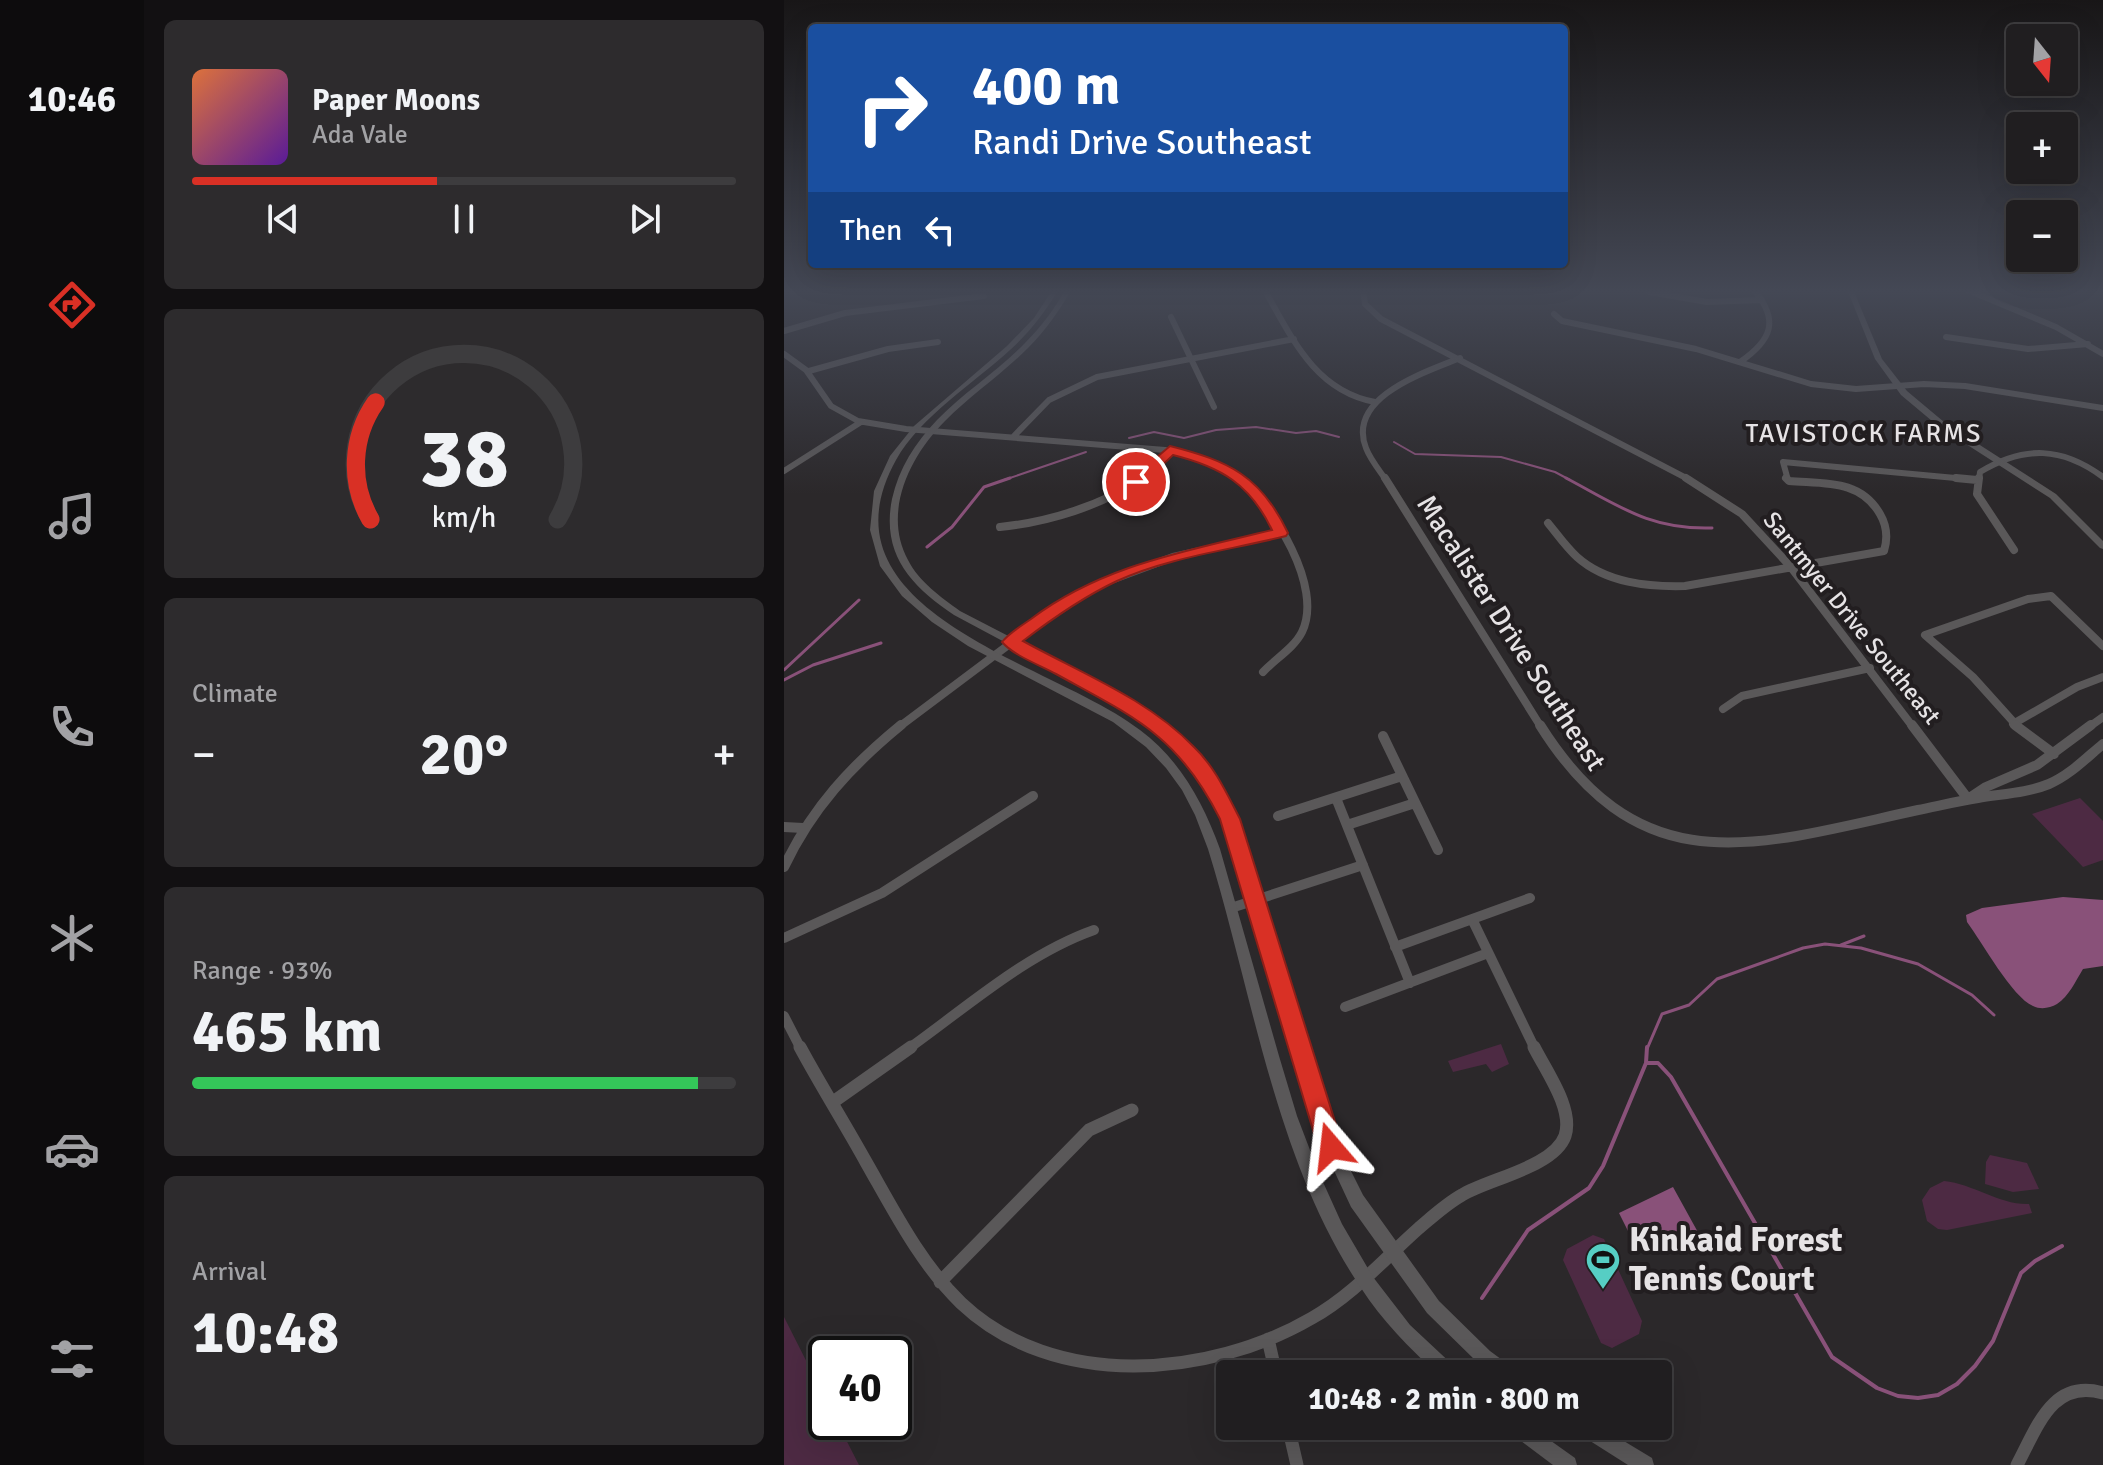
<!DOCTYPE html>
<html lang="en">
<head>
<meta charset="utf-8">
<style>
  :root { --surface:#201e20; --page:#2d2b2d; --text:#f1f3f6; --muted:#a2a2a5; --line:#3d3c3e; --accent:#d93025 }
  body { margin:0; font-family:Signika,sans-serif; background:var(--page); color:var(--text); height:100vh; display:flex; flex-direction:column; font-size:30px; white-space:nowrap }
  * { box-sizing:border-box; margin:0 }
  p { font-size:26px; color:var(--muted) }
  .icon { flex:none; width:44px; height:44px; fill:none; stroke:currentColor; stroke-width:2; stroke-linecap:round; stroke-linejoin:round }
  .map { position:relative; flex:1; overflow:hidden }
  .details { display:flex; flex-direction:column; gap:20px; padding:20px; background:#121012; width:640px }
  .details>* { flex:none }
  .guide { position:absolute; left:24px; top:24px; width:760px; height:244px; border-radius:8px; box-shadow:0 8px 32px #0002,0 0 0 2px var(--line); background:#1a4fa0; color:#fff; overflow:hidden }
  .needle { width:52px; rotate:163deg }
  .tools { position:absolute; left:1222px; top:24px; display:grid; gap:16px }
  .tools a { display:grid; place-items:center; width:72px; height:72px; border-radius:8px; background:var(--surface); box-shadow:0 8px 32px #0002,0 0 0 2px var(--line); font-size:40px }
  .speed { position:absolute; left:24px; top:1336px; display:flex; gap:16px; font-size:40px; font-weight:700; text-align:center }
  .speed>* { display:grid; place-content:center; width:104px; height:104px; border-radius:50%; background:var(--surface); box-shadow:0 8px 32px #0002,0 0 0 2px var(--line); line-height:1 }
  .speed .limit { border:4px solid #111; border-radius:12px; background:#fff; color:#111 }
  .pin { position:absolute; display:grid; place-items:center; width:68px; height:68px; color:#fff; margin:-34px; border:4px solid #fff; border-radius:50%; box-shadow:0 2px 8px #0007 }
  .me { position:absolute; width:88px; margin:-44px; rotate:343deg; stroke-linejoin:round; filter:drop-shadow(0 0 6px #0008) }
  .turn { display:flex; align-items:center; gap:28px; height:168px; padding:0 32px; font-size:36px }
  .turn .icon { width:104px; height:104px; stroke-width:2.5 }
  .turn b { display:block; font-size:56px; line-height:68px }
  .then { display:flex; align-items:center; height:76px; padding:0 32px; background:#0003; gap:16px; font-size:30px }
  .big { font-size:60px; font-weight:800; line-height:1.1 }
  .details .widget { flex:1; display:flex; flex-direction:column; justify-content:center; gap:12px; min-width:0; padding:0 28px; border-radius:12px; background:var(--page) }
  .details .dial { align-items:center; gap:0 }
  .dial svg { height:208px; overflow:visible; fill:none; stroke:var(--line); stroke-width:7; stroke-linecap:round; text-anchor:middle }
  .dial text { fill:var(--text); stroke:none }
  .song { display:flex; align-items:center; gap:24px }
  .cover { width:96px; height:96px; border-radius:12px; background:linear-gradient(135deg,hsl(20 70% 55%),hsl(270 70% 35%)) }
  .played { height:8px; border-radius:4px; background:linear-gradient(90deg,var(--accent) 45%,var(--line) 45%) }
  .keys { display:flex; justify-content:space-around; direction:ltr }
  .heat { display:flex; justify-content:space-between; align-items:center; font-size:44px; direction:ltr }
  .charge { height:12px; border-radius:6px; background:linear-gradient(90deg,#34c759 93%,var(--line) 0) }
  .trip { position:absolute; left:432px; top:1360px; width:456px; height:80px; border-radius:8px; background:var(--surface); box-shadow:0 8px 32px #0002,0 0 0 2px var(--line); font-weight:800; line-height:80px; text-align:center }
  main { display:flex; flex:1; min-height:0 }
  .tab-bar { display:flex; flex-direction:column; width:144px; justify-content:space-around; align-items:center; background:#0d0c0d; color:var(--muted) }
  .tab-bar .icon { width:56px; height:56px }
  .tab-bar .current { color:var(--accent) }
  .tab-bar b { font-size:36px; color:var(--text) }
  .map>svg:first-child { display:block }
  .green { fill:#4d2a43 }
  .water { fill:#895179 }
  .lines { fill:none; stroke-linecap:round; stroke-linejoin:round }
  .stream-far2 { stroke:#895179; stroke-width:2 }
  .stream-far1 { stroke:#895179; stroke-width:3 }
  .stream { stroke:#895179; stroke-width:4 }
  .minor-far3 { stroke:#5a5859; stroke-width:6 }
  .minor-far2 { stroke:#5a5859; stroke-width:8 }
  .minor-far1 { stroke:#5a5859; stroke-width:10 }
  .minor { stroke:#5a5859; stroke-width:13 }
  .tertiary { fill:#5a5859; fill-rule:evenodd }
  .route { fill:#d93025; stroke:#8d1f18; stroke-width:2 }
  .labels { text-anchor:middle; dominant-baseline:central; stroke-width:8; stroke-linejoin:round; paint-order:stroke }
  .far-street-label { font-size:24px; fill:#e6e3e5; stroke:#221e20 }
  .far-neighbourhood-label { font-size:26px; letter-spacing:2px; fill:#e6e3e5; stroke:#221e20 }
  .street-label { font-size:28px; fill:#e6e3e5; stroke:#221e20 }
  .near-poi-label { font-size:34px; font-weight:bold; fill:#e6e3e5; stroke:#221e20; text-anchor:start }
</style>
</head>
<body>
<main>
<nav class="tab-bar">
<b>10:46</b>
<svg class="icon current" aria-label="directions" viewBox="0 0 24 24"><path d="M12 3l9 9-9 9-9-9zM9 14v-3h6M13 9l2 2-2 2"/></svg>
<svg class="icon" aria-label="music" viewBox="0 0 24 24"><path d="M9 18V5l10-2v13"/><circle cx="6" cy="18" r="3"/><circle cx="16" cy="16" r="3"/></svg>
<svg class="icon" aria-label="phone" viewBox="0 0 24 24"><path d="M5 4h4l2 5-3 2q2 4 5 5l2-3 5 2v4C11 20 4 13 5 4z"/></svg>
<svg class="icon" aria-label="climate" viewBox="0 0 24 24"><path d="M12 3v18M4 7l16 10M4 17L20 7"/></svg>
<svg class="icon" aria-label="car" viewBox="0 0 24 24"><path d="M5 17H2v-5l4-1 3-4h7l3 4 3 1v5h-3M9 17h6M6 11h13"/><circle cx="7" cy="17" r="2"/><circle cx="17" cy="17" r="2"/></svg>
<svg class="icon" aria-label="filters" viewBox="0 0 24 24"><path d="M4 7h16M4 17h16"/><circle cx="9" cy="7" r="2"/><circle cx="15" cy="17" r="2"/></svg>
</nav>
<section class="details">
<div class="widget">
<div class="song"><i class="cover"></i><div><b>Paper Moons</b><p>Ada Vale</p></div></div>
<div class="played"></div>
<div class="keys"><svg class="icon" aria-label="previous" viewBox="0 0 24 24"><path d="M18 5L8 12l10 7zM5 5v14"/></svg><svg class="icon" aria-label="pause" viewBox="0 0 24 24"><path d="M8 5v14M16 5v14"/></svg><svg class="icon" aria-label="next" viewBox="0 0 24 24"><path d="M6 5l10 7-10 7zM19 5v14"/></svg></div>
</div>
<div class="widget dial"><svg viewBox="0 0 100 80">
<path d="M14 69A42 42 0 1 1 86 69"/>
<path d="M14 69A42 42 0 0 1 16 24" stroke="#d93025"/>
<text x="50" y="56" font-size="32" font-weight="700">38</text>
<text x="50" y="72" font-size="11">km/h</text>
</svg></div>
<div class="widget"><p>Climate</p>
<div class="heat"><a>−</a><b class="big">20°</b><a>+</a></div>
</div>
<div class="widget"><p>Range · 93%</p><b class="big">465 km</b><div class="charge"></div></div>
<div class="widget"><p>Arrival</p><b class="big">10:48</b></div>
</section>
<div class="map">
<svg width="1319" height="1465" viewBox="0 0 1319 1465">
  <rect width="100%" height="100%" fill="#2b282a"/>
  <path class="green" d="M1296 798 1319 821V860L1299 867 1248 814Z
    M717 1044 725 1064 708 1072 702 1064 669 1072 664 1061Z
    M1206 1155 1243 1163 1255 1189 1229 1192 1201 1184 1202 1162Z
    M1160 1181C1190 1184 1215 1205 1245 1204L1248 1213 1163 1230 1154 1229 1143 1221 1138 1200 1146 1188Z
    M809 1235 820 1239 858 1321 855 1334 828 1348 817 1343 779 1260 783 1249Z
    M0 1317 42 1400V1422H53L75 1465H0Z"/>
  <path class="water" d="M1279 897 1319 900V966L1299 969C1291 982 1285 996 1273 1004 1266 1008 1257 1010 1249 1006 1228 997 1198 942 1183 922L1182 915 1198 908Z
    M889 1187 921 1245 903 1254 890 1231 853 1249 835 1213Z"/>
  <g class="lines">
    <path class="stream-far2" d="M345 438 370 432 400 438 432 430 472 427 512 433 532 431 555 437
      M610 442 631 454 717 457 771 472 786 480
      M220 480 302 452"/>
    <path class="stream-far1" d="M782 478C835 506 866 530 928 528
      M143 547 168 527 200 487 226 478
      M0 670 75 600
      M0 680 29 665 97 643
      M1057 945 1080 936
      M863 1049 878 1014 905 1005 933 979 1019 948 1041 944 1077 948 1134 964 1188 995 1210 1015"/>
    <path class="stream" d="M862 1063H874L887 1077 1048 1357 1093 1388 1114 1396 1134 1398 1154 1395 1173 1384 1191 1366 1209 1341 1237 1273 1251 1261 1278 1246
      M698 1298 744 1230 805 1188 819 1166 862 1063 863 1047"/>
    <path class="minor-far3" d="M480 289C508 338 531 391 591 402
      M579 289 581 304 597 319 906 480
      M1181 289 1272 327 1319 354
      M865 292 923 302 978 300
      M770 314 778 321 912 349 1027 384 1072 389 1140 384 1181 386 1319 408
      M387 317 430 407
      M0 331 61 313 200 296
      M1162 337 1244 349 1304 344
      M0 354 22 370 47 406 74 421 122 429 381 450 429 463 457 480
      M956 362C988 340 996 320 969 289
      M25 371 104 349 154 342
      M229 437 265 400 313 377 510 339
      M0 471 77 422
      M355 480 386 450
      M602 480C595 470 586 459 582 448 562 397 642 372 676 358
      M1004 480 999 462 1193 480
      M1195 480 1196 472C1241 445 1278 447 1319 477"/>
    <path class="minor-far2" d="M455 478C489 506 540 587 518 632 510 648 491 659 479 672
      M601 478 757 727
      M902 478 958 514 1006 566 1129 727
      M1172 478 1193 480
      M1195 478 1193 494 1230 550
      M764 523C773 534 782 547 793 557 822 583 864 587 901 586L1100 551C1104 538 1103 526 1096 514 1076 479 1040 484 1005 481L1002 478
      M216 527C264 522 318 506 358 478
      M939 709 958 696 1086 668
      M1229 724 1293 687 1319 677
      M115 727 267 613 311 586 389 557 497 533
      M1234 727 1189 677 1141 635 1244 599 1267 596 1319 646
      M1305 727 1319 717"/>
    <path class="minor-far1" d="M756 725C859 889 976 844 1134 810 1154 806 1174 801 1194 798 1217 794 1243 793 1265 784 1286 775 1302 758 1319 744
      M1128 725 1184 799
      M1231 725 1270 754
      M599 736 654 850
      M1187 797 1202 787 1253 765 1307 725
      M552 798 626 983
      M494 816 618 776
      M563 825 631 803
      M0 827 19 828
      M0 867C28 808 67 766 117 725
      M447 908 579 865
      M688 919 751 1049
      M0 938 98 893 249 796
      M611 947 746 898
      M561 1007 704 953
      M0 1016 17 1049
      M124 1049C183 1007 242 954 310 930"/>
    <path class="minor" d="M16 1047C37 1086 61 1124 82 1162 110 1211 136 1263 177 1303 270 1391 425 1378 528 1318 569 1295 600 1259 635 1228 648 1217 662 1204 678 1195 704 1179 770 1167 781 1136 790 1109 762 1071 750 1047
      M49 1102 127 1047
      M156 1282 305 1130 348 1110
      M484 1339 492 1374
      M504 1426 513 1465
      M1233 1465C1253 1428 1268 1378 1319 1393"/>
    <path class="tertiary" d="M269 289H275C261 312 246 332 226 350 190 383 136 417 112 460 27 613 272 664 356 730 396 760 419 802 436 849L495 1056 513 1116 534 1171 558 1224 589 1277 626 1325 672 1368 675 1374H653C625 1347 598 1321 577 1288 491 1161 469 994 424 849L411 815 398 790 382 768 362 747 329 722 184 646 148 622 118 596 96 566 86 530 90 491 106 456 130 426 223 346 250 318Z
      M282 289H288C275 311 262 330 244 348 218 374 187 395 161 421 126 456 98 512 124 560 135 582 157 597 176 611L356 704 386 726 410 750 433 782 452 819 554 1145 579 1195 655 1301 706 1351 729 1368 732 1374H708L694 1363 643 1313 567 1207 539 1147 440 819 425 788 402 756 378 732 348 710 170 615C127 586 97 554 108 499 115 468 131 443 153 420 180 392 214 371 241 343 258 326 270 309 282 289Z
      M1063 289H1069L1098 359 1123 391 1160 422 1272 494 1319 541V549L1316 548 1266 498 1154 426 1117 395 1091 359Z
      M722 1426H746L791 1458 793 1465H769L725 1432Z
      M789 1426H815L868 1458 870 1465H844L792 1432Z"/>
  </g>
  <linearGradient id="sky" x2="0" y2="1"><stop stop-color="#181617"/><stop offset="0.59" stop-color="#444855"/><stop offset="1" stop-color="#444855" stop-opacity="0"/></linearGradient>
  <rect width="1319" height="494" fill="url(#sky)"/>
  <path class="route" d="M386 446C445 461 477 476 504 533L502 536C447 550 385 557 333 581 299 597 269 618 239 641 297 673 364 699 410 747 431 767 443 794 456 819L559 1147 556 1155 547 1159 538 1155 534 1147 436 819C394 735 350 717 272 674 256 665 230 656 218 642 225 633 237 626 247 619 318 565 403 551 488 530 466 484 437 467 389 455L357 485H347V479Z"/>
  <defs>
    <symbol id="stadium-pin" viewBox="-11 -11 22 30"><path d="M0 17L-7.5 6A9.5 9.5 0 1 1 7.5 6Z" fill="#56cec4" stroke="#221e20"/><path d="M0-5a6.5 5 0 1 0 0 10a6.5 5 0 1 0 0-10ZM-3.5-1.8h7v3.6h-7Z" fill="#111"/></symbol>
  </defs>
  <g fill-rule="evenodd">
    <use href="#stadium-pin" x="799" y="1240" width="40" height="54"/>
  </g>
  <g class="labels">
    <g class="far-street-label">
      <text transform="translate(1068 618) rotate(51)">Santmyer Drive Southeast</text>
    </g>
    <g class="far-neighbourhood-label">
      <text x="1080" y="434">TAVISTOCK FARMS</text>
    </g>
    <g class="street-label">
      <text transform="translate(727 633) rotate(57)">Macalister Drive Southeast</text>
    </g>
    <g class="near-poi-label">
      <text x="845" y="1240">Kinkaid Forest<tspan x="845" dy="39">Tennis Court</tspan></text>
    </g>
  </g>
</svg>
<div class="tools">
<a><svg class="needle" viewBox="-14 -14 28 28"><path d="M0-13l5 13h-10z" fill="#e53935"/><path d="M0 13l5-13h-10z" fill="#a2a2a5"/></svg></a>
<a>+</a>
<a>−</a>
</div>
<div class="speed"><div class="limit">40</div></div>
<div class="pin" style="left:352px;top:482px;background:#d93025"><svg class="icon" aria-label="arrive" viewBox="0 0 24 24"><path d="M6 21V4h12l-3 4 3 4H6"/></svg></div>
<svg class="me" style="left:547px;top:1147px" viewBox="-20 -20 40 40"><path d="M0-17L14 15 0 8-14 15z" fill="#d93025" stroke="#fff" stroke-width="4"/></svg>
<div class="trip">10:48 · 2 min · 800 m</div>
<div class="guide">
<div class="turn"><svg class="icon" aria-label="right" viewBox="0 0 24 24"><path d="M7 20v-9h11M14 6l5 5-5 5"/></svg><div><b>400 m</b>Randi Drive Southeast</div></div>
<div class="then">Then<svg class="icon" aria-label="left" viewBox="0 0 24 24"><path d="M17 20v-9H6M10 6l-5 5 5 5"/></svg></div>
</div>
</div>
</main>
</body>
</html>
